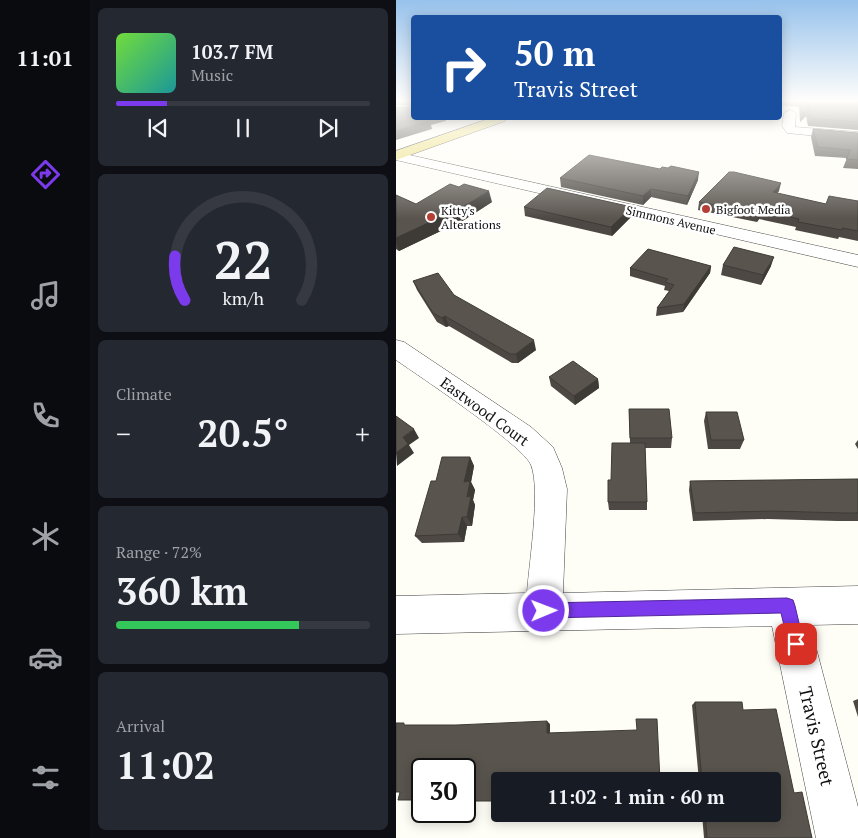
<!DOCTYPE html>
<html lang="en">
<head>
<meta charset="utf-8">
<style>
  :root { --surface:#171b24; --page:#242831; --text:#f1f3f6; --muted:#9ea1a6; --line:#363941; --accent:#7c3aed }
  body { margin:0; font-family:"PT Serif",serif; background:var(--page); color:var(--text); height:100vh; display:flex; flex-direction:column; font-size:19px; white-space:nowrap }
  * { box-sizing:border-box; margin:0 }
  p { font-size:16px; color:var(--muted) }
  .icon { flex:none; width:28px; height:28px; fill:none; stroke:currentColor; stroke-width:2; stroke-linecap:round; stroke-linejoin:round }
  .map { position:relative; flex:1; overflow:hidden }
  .sheet { display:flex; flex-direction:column; gap:8px; padding:8px; background:#0d0f14; width:306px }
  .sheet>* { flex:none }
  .guide { position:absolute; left:15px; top:15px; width:371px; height:105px; border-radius:5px; box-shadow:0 2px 12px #0003; background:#1a4fa0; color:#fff; overflow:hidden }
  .speed { position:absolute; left:15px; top:758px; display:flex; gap:10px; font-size:25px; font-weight:700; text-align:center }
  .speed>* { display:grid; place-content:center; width:65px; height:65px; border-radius:50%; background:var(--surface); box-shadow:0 2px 12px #0003; line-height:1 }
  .speed .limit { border:2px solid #111; border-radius:8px; background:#fff; color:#111 }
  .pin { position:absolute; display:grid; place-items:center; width:42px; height:42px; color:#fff; margin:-21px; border-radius:10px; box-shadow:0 2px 8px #0006 }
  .me { position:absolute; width:55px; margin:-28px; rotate:89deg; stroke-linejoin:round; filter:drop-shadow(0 0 4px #0008) }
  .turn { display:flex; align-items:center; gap:18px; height:105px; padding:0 20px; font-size:22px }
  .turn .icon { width:65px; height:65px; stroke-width:2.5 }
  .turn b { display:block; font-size:35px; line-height:42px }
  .big { font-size:38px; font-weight:700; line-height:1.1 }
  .sheet .widget { flex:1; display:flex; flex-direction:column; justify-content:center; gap:8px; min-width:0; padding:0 18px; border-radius:8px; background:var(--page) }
  .sheet .dial { align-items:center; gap:0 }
  .dial svg { height:130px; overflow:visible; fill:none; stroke:var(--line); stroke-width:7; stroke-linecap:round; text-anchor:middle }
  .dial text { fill:var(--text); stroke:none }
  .song { display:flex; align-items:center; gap:15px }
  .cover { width:60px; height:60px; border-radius:8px; background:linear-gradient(135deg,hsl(100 70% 55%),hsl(180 70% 35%)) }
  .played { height:5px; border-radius:2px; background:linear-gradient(90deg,var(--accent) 20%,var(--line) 20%) }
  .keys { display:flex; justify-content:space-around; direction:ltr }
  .heat { display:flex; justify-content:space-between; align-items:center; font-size:28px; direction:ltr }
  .charge { height:8px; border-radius:4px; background:linear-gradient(90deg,#34c759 72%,var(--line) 0) }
  .trip { position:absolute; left:95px; top:772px; width:290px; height:50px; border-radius:5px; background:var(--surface); box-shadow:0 2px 12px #0003; font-weight:700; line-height:50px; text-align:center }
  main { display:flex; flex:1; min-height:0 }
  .menu { display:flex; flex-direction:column; width:90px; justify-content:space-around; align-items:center; background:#090b0e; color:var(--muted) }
  .menu .icon { width:35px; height:35px }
  .menu .selected { color:var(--accent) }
  .menu b { font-size:22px; color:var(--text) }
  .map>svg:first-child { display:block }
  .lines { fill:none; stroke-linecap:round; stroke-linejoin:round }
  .minor-casing { stroke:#444; stroke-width:1 }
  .primary-casing { stroke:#222; stroke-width:1 }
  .minor { fill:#fff; fill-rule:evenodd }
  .primary { fill:#ebdd79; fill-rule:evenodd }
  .wall { fill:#4d4843 }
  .shaded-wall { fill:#3e3b37 }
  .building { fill:#59544e; stroke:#3e3b37 }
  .route { fill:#7c3aed; stroke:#51269a }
  .poi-dot { fill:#b53f35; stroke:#fff; stroke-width:2 }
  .labels { text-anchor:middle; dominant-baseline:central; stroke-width:5; stroke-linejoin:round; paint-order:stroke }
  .far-poi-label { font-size:12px; fill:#111; stroke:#fff; text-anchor:start }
  .far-street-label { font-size:12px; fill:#111; stroke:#fff }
  .street-label { font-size:15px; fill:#111; stroke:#fff }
  .near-street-label { font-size:18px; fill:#111; stroke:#fff }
</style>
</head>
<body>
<main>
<nav class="menu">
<b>11:01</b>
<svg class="icon selected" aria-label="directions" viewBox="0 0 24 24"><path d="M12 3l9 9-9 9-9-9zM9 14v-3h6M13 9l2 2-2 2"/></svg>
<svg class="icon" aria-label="music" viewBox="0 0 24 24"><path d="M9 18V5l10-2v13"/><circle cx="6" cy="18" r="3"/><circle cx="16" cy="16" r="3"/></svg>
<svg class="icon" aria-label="phone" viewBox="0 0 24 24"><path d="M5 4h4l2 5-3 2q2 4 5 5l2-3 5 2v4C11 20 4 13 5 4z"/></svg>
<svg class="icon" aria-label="climate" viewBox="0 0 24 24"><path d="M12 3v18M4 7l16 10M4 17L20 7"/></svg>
<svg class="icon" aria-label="car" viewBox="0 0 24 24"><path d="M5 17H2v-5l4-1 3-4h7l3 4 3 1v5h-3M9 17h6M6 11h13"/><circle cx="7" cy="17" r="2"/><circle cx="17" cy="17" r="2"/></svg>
<svg class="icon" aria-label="filters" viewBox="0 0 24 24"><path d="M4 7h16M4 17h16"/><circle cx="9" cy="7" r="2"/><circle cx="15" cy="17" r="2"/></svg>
</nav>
<section class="sheet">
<div class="widget">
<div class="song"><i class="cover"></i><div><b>103.7 FM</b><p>Music</p></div></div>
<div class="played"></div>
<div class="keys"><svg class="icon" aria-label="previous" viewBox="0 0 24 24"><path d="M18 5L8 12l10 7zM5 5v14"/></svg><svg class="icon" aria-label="pause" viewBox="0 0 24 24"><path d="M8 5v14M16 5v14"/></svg><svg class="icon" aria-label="next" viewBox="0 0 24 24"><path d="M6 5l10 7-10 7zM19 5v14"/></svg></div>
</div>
<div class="widget dial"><svg viewBox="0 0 100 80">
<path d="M14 69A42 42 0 1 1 86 69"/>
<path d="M14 69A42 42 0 0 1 8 42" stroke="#7c3aed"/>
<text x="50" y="56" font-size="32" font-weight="700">22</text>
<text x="50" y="72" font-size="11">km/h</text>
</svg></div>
<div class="widget"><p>Climate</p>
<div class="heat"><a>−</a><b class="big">20.5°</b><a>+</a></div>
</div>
<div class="widget"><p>Range · 72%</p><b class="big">360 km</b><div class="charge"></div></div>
<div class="widget"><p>Arrival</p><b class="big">11:02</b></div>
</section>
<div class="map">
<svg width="462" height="838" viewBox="0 0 462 838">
  <rect width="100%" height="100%" fill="#fefdf6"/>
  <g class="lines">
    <defs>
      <path id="minor" d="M394 110 400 113 399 127 462 132V140L391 133 386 126 388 113Z
        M0 152 462 255V267L0 160Z
        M0 340 8 342 135 427 157 447 166 468 171 489 167 593 462 586V624L414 625 462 807V838H420L376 626 0 634V596L131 593C133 563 145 490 135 465 127 445 23 376 0 360Z"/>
      <path id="primary" d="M95 118H111L109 121 0 160V151Z"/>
    </defs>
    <use href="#minor" class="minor-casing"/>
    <use href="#primary" class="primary-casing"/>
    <use href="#minor" class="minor"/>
    <use href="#primary" class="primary"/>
  </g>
  <path class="wall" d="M0 101H18V106L0 105Z
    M384 101H462V130L412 126 410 116 404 122 403 107 384 105Z
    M417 129 462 133V169L447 168 451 158 419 156 415 137Z
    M164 178 302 180 291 205 255 197 247 205 165 187Z
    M383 191 381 193 430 204 462 201V241L443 237 442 239 399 230 400 227 363 219 361 222 302 210 303 202Z
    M0 195 20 204 96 202 54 229 51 228 3 251 0 249Z
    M128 207H236V216L216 236 129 216Z
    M327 265 375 266 365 285 325 275Z
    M315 266 314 273 287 312 260 316 261 308 273 291 268 290 269 286 234 276V268Z
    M17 281 58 295 140 350 122 363H116L53 326 50 327 41 322 21 290Z
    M153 377 202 379 203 388 179 405 155 386Z
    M233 409 276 438 275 448H249L251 502V510H213L212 502 215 480 234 443Z
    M310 412 348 440 344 449H312L308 421Z
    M462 440V449L459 444Z
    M74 457 78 466 75 482 79 490 77 500 79 505 76 526H71L68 542 26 543 19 536Z
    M462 479V521H442L372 519 297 521 293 490 294 481Z
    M462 699V717L457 701Z
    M299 702 347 710 398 792 416 838H308L306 814H376V781H303L296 705Z"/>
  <path class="shaded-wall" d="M413 108 410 116 404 122 406 114Z
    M33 118H49L50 121 35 125 36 129 0 140V131Z
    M303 172 302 180 291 205 292 196Z
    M385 183 383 191 375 201 377 192Z
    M255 189V197L247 205V196Z
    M93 191 96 202 54 229 50 217Z
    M236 207V216L216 236 215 227Z
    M365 210 363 219 361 222 363 213Z
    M47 216 51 228 3 251 0 243V238Z
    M378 257 375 266 365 285 367 275Z
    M315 266 314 273 287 312 288 304Z
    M49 316 53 326 50 327 46 318Z
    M138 340 140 350 122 363 120 354Z
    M202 379 203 388 179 405 178 396Z
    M18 429 23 438 13 445 18 453 1 466 0 453 7 437Z
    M74 457 78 466 75 482 79 490 77 500 79 505 76 526 71 517V497L68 482Z
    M66 517 71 526 68 542 62 534Z
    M151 721 154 724V735L151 733Z"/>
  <path class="building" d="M405 101H462V122L415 118 413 108 406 114Z
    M18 106V118H33L26 120 33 121 0 131V107H16Z
    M417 129 462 133V160L450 159 455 150 422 147Z
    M193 155 264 169 266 167 272 168 275 166 303 172 292 196 255 189 247 196 164 178Z
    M333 172H338L385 183 377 192 430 204 433 196 462 201V231L446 228V230L402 222 403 219 365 210 363 213 303 202Z
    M54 184 63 187 68 184 93 191 50 217 47 216 0 238V195L20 204Z
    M151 188 236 207 215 227 128 207Z
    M338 247 378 257 367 275 327 265Z
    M252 249 315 266 288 304 261 308 278 285 269 282 272 279 234 268Z
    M42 273 58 295 138 340 120 354H114L49 316 46 318 37 313 17 281Z
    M177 361 202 379 178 396 153 377Z
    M233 409H273L276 438H234Z
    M310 412H341L348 440H315Z
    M0 416 18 429 7 437 12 444 0 453Z
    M216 443H249L251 502H212V480H215Z
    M46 457H74L68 482 74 481 71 497 75 496 71 517H66L62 534 19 536 35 481H40Z
    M462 479V513H448L376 511 299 513 294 481Z
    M299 702H346L347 710 380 709 398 793 406 792 416 838H311L309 814H376V781H306Z
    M240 719H261L264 781H104V814H106H99L100 801H69V769H26V800H2L4 792H0V723H8V725H60L151 721V733L241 730Z"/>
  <linearGradient id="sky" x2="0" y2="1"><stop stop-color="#97c2ec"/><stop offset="0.46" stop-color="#fffefb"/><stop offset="1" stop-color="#fffefb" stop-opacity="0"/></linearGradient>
  <rect width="462" height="219" fill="url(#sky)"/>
  <path class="route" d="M391 598 397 600 399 606 408 644 406 650 400 652 394 650 385 613 148 618 142 616 140 611 142 605 148 603Z"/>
  <g class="poi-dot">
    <circle cx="310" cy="209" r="5"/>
    <circle cx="35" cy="217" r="5"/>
  </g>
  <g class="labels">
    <g class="far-poi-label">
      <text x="320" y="209">Bigfoot Media</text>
      <text x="45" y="210">Kitty's<tspan x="45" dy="14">Alterations</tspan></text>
    </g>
    <g class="far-street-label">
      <text transform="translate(275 220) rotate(13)">Simmons Avenue</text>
    </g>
    <g class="street-label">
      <text transform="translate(89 411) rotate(36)">Eastwood Court</text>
    </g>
    <g class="near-street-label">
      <text transform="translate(421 736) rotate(77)">Travis Street</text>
    </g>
  </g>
</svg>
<div class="speed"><div class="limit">30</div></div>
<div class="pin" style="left:400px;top:644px;background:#d93025"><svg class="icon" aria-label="arrive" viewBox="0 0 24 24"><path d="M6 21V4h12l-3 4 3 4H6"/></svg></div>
<svg class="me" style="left:148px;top:611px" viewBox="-20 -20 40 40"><circle r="17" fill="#7c3aed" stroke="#fff" stroke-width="3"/><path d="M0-11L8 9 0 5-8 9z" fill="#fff"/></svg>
<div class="trip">11:02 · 1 min · 60 m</div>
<div class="guide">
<div class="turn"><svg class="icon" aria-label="right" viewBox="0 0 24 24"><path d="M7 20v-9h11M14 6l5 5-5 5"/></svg><div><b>50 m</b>Travis Street</div></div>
</div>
</div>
</main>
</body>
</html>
